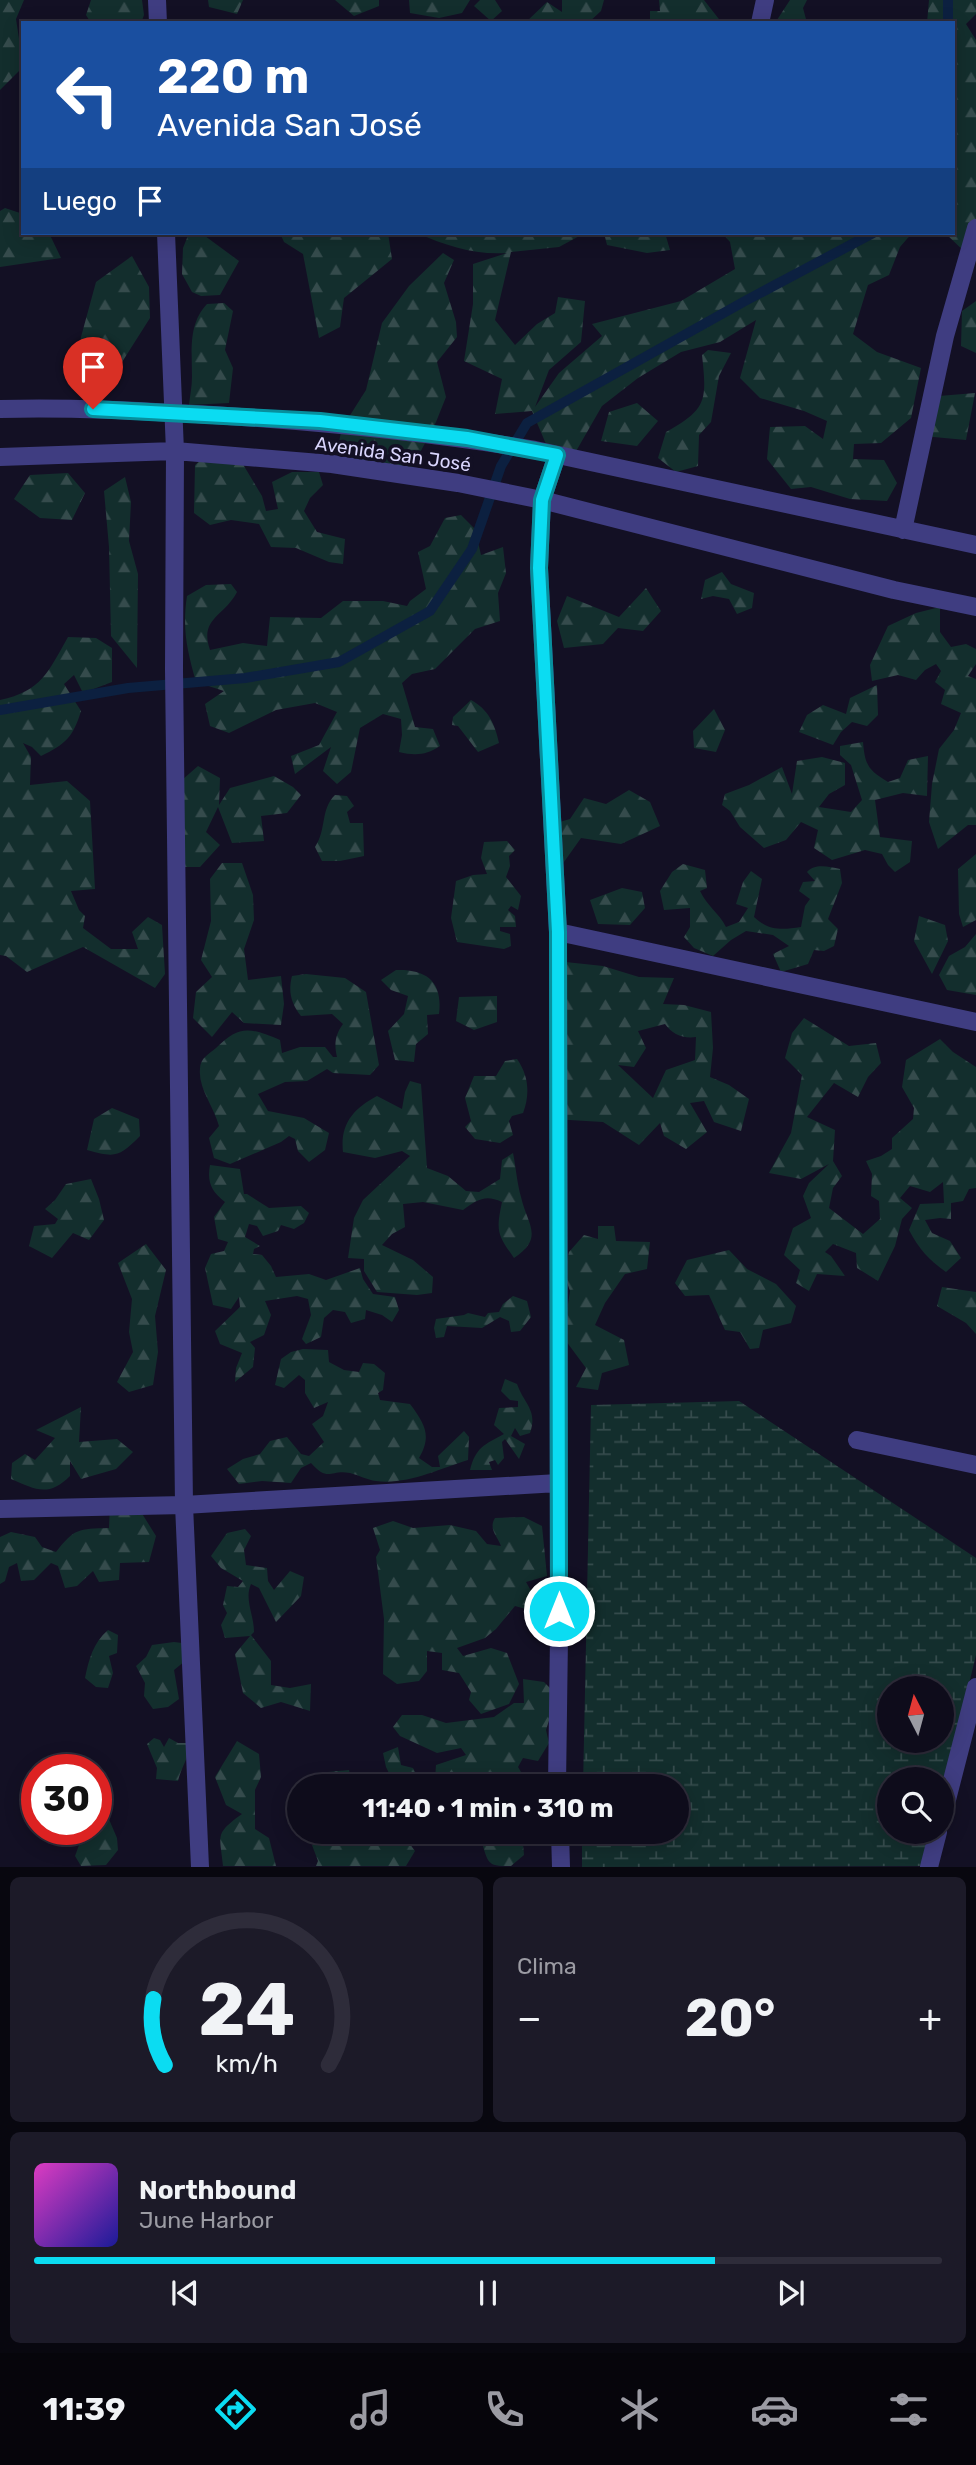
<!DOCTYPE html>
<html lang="es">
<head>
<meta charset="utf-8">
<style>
  :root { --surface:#0e0c1b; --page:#1c1a28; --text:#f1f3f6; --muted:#9b9ba3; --line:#2e2c3a; --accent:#0bdcf2 }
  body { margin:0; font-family:Rubik,sans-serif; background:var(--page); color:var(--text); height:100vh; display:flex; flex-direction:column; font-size:26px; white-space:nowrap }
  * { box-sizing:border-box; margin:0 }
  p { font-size:23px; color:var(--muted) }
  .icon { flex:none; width:38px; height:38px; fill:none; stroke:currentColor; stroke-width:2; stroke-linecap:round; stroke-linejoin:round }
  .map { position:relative; height:1867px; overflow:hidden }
  .drawer { display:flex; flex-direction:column; gap:10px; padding:10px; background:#08070f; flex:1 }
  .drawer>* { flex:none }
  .guide { position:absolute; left:21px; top:21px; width:934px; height:214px; border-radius:0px; box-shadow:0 4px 18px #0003,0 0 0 2px var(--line); background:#1a4fa0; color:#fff; overflow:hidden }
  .needle { width:46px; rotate:354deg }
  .controls { position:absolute; left:877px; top:1676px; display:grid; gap:14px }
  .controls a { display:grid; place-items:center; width:77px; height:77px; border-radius:50%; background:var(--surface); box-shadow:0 4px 18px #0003,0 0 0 2px var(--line); font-size:35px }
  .speed { position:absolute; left:21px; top:1754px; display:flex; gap:14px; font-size:35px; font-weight:700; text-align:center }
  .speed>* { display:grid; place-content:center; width:91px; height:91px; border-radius:50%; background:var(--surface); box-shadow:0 4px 18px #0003,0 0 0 2px var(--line); line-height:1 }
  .speed .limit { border:10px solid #d22; background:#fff; color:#111 }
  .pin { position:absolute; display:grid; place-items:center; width:60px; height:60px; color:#fff; margin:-72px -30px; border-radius:50% 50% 50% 0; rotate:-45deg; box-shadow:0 0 7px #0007 }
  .pin .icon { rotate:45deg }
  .me { position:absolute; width:77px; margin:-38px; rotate:0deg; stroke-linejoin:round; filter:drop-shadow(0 0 5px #0008) }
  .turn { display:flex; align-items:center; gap:24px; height:147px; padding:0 21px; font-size:32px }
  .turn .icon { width:91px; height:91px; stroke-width:2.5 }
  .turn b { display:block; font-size:49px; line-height:60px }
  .then { display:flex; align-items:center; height:66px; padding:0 21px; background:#0003; gap:14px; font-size:26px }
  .big { font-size:52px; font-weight:700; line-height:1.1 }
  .drawer .widget { flex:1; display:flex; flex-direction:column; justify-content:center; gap:10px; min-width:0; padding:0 24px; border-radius:10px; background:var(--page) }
  .drawer .dial { align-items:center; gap:0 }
  .dial svg { height:182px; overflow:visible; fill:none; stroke:var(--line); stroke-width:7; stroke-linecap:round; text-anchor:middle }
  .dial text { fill:var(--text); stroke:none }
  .song { display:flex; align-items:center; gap:21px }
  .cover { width:84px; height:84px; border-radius:10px; background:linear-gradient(135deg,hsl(310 70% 55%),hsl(240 70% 35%)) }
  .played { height:7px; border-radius:4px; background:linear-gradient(90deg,var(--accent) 75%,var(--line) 75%) }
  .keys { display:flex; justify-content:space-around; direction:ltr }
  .heat { display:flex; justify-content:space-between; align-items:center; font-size:38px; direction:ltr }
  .drawer .tiles { flex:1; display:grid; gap:10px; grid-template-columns:1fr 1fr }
  .widget:last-child { grid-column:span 2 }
  .trip { position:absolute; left:287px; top:1774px; width:402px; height:70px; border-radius:35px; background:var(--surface); box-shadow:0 4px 18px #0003,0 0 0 2px var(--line); font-weight:700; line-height:70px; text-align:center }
  .tab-bar { display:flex; height:112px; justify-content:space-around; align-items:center; background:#06050b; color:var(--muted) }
  .tab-bar .icon { width:49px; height:49px }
  .tab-bar .selected { color:var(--accent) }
  .tab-bar b { font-size:32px; color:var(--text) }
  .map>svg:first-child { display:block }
  .forest { fill:url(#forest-firs); fill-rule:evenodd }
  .wetland { fill:url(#wetland-marsh); fill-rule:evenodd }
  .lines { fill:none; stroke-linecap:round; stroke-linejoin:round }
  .stream { stroke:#0c2040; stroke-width:10 }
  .minor { stroke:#3f3d81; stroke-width:18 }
  .route-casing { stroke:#078f9d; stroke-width:18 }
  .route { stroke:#0bdcf2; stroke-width:12 }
  .labels { text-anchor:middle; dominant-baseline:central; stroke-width:7; stroke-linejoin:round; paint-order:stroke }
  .street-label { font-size:19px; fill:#d9d5fd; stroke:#131024 }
</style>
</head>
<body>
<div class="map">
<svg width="976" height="1867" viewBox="0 0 976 1867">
  <defs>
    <pattern id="forest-firs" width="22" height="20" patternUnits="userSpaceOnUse" patternTransform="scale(1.75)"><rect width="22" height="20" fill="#132e2d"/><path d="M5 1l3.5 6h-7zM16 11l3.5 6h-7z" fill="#354b4c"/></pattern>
    <pattern id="wetland-marsh" width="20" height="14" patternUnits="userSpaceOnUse" patternTransform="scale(1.75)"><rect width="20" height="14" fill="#132e2d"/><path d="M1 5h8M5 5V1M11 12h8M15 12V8" fill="none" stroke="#354b4c"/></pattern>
  </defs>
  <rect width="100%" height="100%" fill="#131024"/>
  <path class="forest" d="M0 0H24L16 19 21 52V69L0 90Z
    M91 0H142L144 15 141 23H91L86 15Z
    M208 0H243L237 14 209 7Z
    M335 0H379V6L354 16Z
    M409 0H470L462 13 439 18 410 13Z
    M480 0H495L502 11 491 21 474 6Z
    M562 0H604L601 11 588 23H525L547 2 562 12Z
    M659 0H704L722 23H650V11H660Z
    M790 0H807L803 8 807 23H775Z
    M929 0H976V14L966 24 976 40V237L967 254 945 233H954V23H927Z
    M5 208 23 214V233H49L61 258 0 267V211Z
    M189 233H205V236L239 261 220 295 201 296 192 292 182 274 183 248Z
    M280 233H388L392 259 344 298 340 327 319 338 303 254 284 242Z
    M417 233H585L559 247 511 252 495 320 515 345 537 324 555 313 558 297 585 301 581 342 549 370 535 407 559 373 602 336 592 324 681 301 735 269 730 242 722 233H912L900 247 889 275 868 285 853 334 877 352 921 368 911 418 881 443 854 444 853 459 884 460 897 483 887 501 850 499 811 487 791 489 767 459 770 427 805 426 823 439 827 421 804 411 760 398 740 378 756 320 720 342 681 352 638 378 602 406 575 453 554 463 532 411 495 414 502 379 464 361 473 304V264L507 253C474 255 447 246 417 233Z
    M604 233H665L670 250 647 253 607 245Z
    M443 253 454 260 444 283 456 322 457 337 437 362 446 397 436 422 412 468 390 473 337 451 342 428 366 390 382 323 409 286Z
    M132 256 149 287 150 318 110 381 76 376 81 337 96 282Z
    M976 301V353L961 346 962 311Z
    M224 303 233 311 225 350 233 368 229 403 189 405C190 396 192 386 192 377 192 351 188 324 207 304Z
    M708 350 731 353 719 376 711 422 699 435 698 466 676 472 658 458 666 432C707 409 707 401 702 355Z
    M975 393 966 440 923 436 939 396Z
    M637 403 658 421 637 446 601 441 609 412Z
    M211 452 241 461 262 496 266 511 278 509 272 482 292 472H319L323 485 310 498 304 511 317 532 345 539 343 564 329 562 296 548 271 547 259 524 231 520 210 525 194 513 195 465Z
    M68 473 85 493 72 520 40 518 14 499 30 475Z
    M125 477 131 502 129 541 138 574 137 668 111 636 109 547 104 491Z
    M461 515 475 529 481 555 503 547 506 573 498 593 500 621 475 629 435 669 412 674 402 683 415 727 433 729 440 746C426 755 416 756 399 752L402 735 401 719 383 714 360 728 351 772 337 784 323 771 331 747 295 774 291 756 319 745 337 712 315 703 276 710 229 733 210 726 205 704 224 691 196 682C187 650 182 629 187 596L206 585 231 584 237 592C224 617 199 618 210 650L243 643 267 646 270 617 321 618 343 601H383L407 606 410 601 426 589 418 552 430 546 445 518Z
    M722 572 731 584 754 593 752 608 737 614 729 599 713 596 701 599 705 580Z
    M646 588 661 611 643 631 618 628 603 644 564 648 557 621 567 596 619 617Z
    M940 607V632L951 647 966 644 976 649V664L968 676 976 679V825H968L938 849 929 822 932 784 939 749 954 730 961 713 941 704 945 690 935 682 941 671 936 664 925 670 916 680 898 675 872 681 870 665 888 626 916 613Z
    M68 637 96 638 112 648V682L83 693 74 675 64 684 81 711C73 737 66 744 41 756L32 747 23 743 31 757 30 785 67 781 90 801 95 889 71 891 79 910 85 916 83 928 111 949H138L132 932 148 917 162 925 165 974 155 988 83 947 27 972 6 956 0 955V700C42 691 48 672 68 637Z
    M877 685 878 715 867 726 852 722 841 732 833 745 799 732 807 715 823 705 846 714 850 698Z
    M471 700C488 709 495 724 499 743L478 752 458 726 452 725 453 717Z
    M714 709 725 730 716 752 694 748 693 731Z
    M863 742C865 765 868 770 888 782L900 778 908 760 928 756 927 796 903 793 875 800 880 837 912 841 910 862 895 872 888 865 882 854 865 850 832 860 814 848 818 830 801 822 786 840 764 848 740 827 730 811 722 805 725 794 749 785 782 767 792 794 797 761 822 757 845 763V785L829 794 819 807 851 812 862 800 851 765 840 755V746Z
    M198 766 220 778 219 805 230 788 274 776 293 787 301 795 287 813 261 816 264 841 232 843 218 807 206 832 220 845 200 867H176L182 780Z
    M629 790 650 802 660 826 621 844 581 838 554 876 546 826 570 819 584 798 606 804Z
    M335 795 347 796 354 806 347 812 350 823H363L364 856 340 861H322L315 847C327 829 320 810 335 795Z
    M507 841 515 850 509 856 510 866 506 877 521 896 518 910 511 906 508 910 515 916 516 927H500V931L510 934 511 946 504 949 457 942 451 918 456 881 473 875 487 874 481 858 484 842Z
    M976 854V920L963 927 959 914 958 869Z
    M222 863H242L253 895 254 920 244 949 248 980 281 976 284 1004 281 1025 244 1023 232 1012 212 1037 193 1018 196 992 212 977 201 960 211 921 210 879Z
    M683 864 705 870 707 888 700 891C707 906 719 913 726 927L739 922 748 908 736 904 743 882 751 871 762 879 754 917C769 931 782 930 801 927L805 906 810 899 799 891 803 882 815 881 807 872C815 863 829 867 840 869L842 883 828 919 838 929 834 946 824 951 814 950 808 964 781 972 773 954 789 946 773 935 746 931 731 940 713 956 694 948 684 937 690 927V908L664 910 660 891 672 872Z
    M622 888 642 892 645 908 630 925 598 924 590 900Z
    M919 916 945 925 948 941 932 974 914 941Z
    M976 934V995L947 990 939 975 949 956 965 947Z
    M556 961 603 966 639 977 674 978 663 1004 684 1005 711 1012 713 1048 710 1077 729 1085 749 1099 741 1131 714 1122 704 1101 690 1103 707 1132 686 1149 664 1136 660 1123 639 1145 603 1122 553 1119ZM665 1024C672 1034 683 1039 696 1037L695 1060 666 1070 653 1098 618 1065 634 1067 646 1048 638 1031Z
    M396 970C427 969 443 982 439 1014L427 1015 428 1034 416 1044 414 1062 395 1060 388 1031 404 1014 408 996 391 990 381 980Z
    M306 974 345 978 366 992 379 1065 370 1075 333 1073 327 1069 307 1081 285 1082 258 1094 268 1111 304 1118 329 1133 325 1150 309 1162 298 1151 295 1139 289 1136 281 1142 230 1164 214 1158 209 1138 219 1126C214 1107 198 1088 200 1069 200 1058 209 1054 216 1048 240 1024 250 1028 280 1040L282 1053 300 1047H325L333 1057H337C334 1044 335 1035 343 1024L332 1014 301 1016C291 1003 288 992 292 976Z
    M497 996V1022L474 1030 456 1021 459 997Z
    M804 1018 849 1046 876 1043 881 1063 868 1077 858 1097 834 1083 807 1117 835 1130 833 1161 842 1176 833 1188 829 1208 863 1234 880 1219 879 1201 871 1196 872 1174 866 1161 881 1156 892 1149V1138L913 1119 914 1108 902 1087 906 1060 940 1039 953 1052 976 1067V1188L969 1189 963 1201 951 1203V1219L940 1218 925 1220 932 1233 950 1241 961 1258 946 1272C929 1260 919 1249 909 1230L920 1204 944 1203 943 1182 930 1192 910 1186 900 1198 912 1208 902 1219 895 1246 878 1281 857 1268 856 1253 833 1244 825 1252 831 1256 845 1276 817 1274 809 1291 796 1283 800 1270 784 1255 793 1228 811 1218 803 1196 809 1183 829 1164 801 1179 769 1173 791 1133 802 1075 785 1058 792 1033Z
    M517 1059C529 1076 530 1095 523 1113L512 1116 509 1121 513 1135 500 1143 475 1139 465 1127 471 1121 465 1098 474 1076H496L505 1061Z
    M410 1081 421 1084 427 1168 448 1176 466 1191 479 1192 500 1179 502 1160 513 1153C516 1168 517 1183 521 1197 527 1224 545 1238 514 1258 497 1234 496 1231 502 1202 485 1194 477 1200 463 1210L423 1202 403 1204 405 1227 392 1234 382 1245 413 1260 433 1277 432 1293 417 1295 377 1292 364 1271V1259L348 1258 354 1218 363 1200 410 1156 402 1151 375 1158 343 1152C340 1124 353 1109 377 1096L402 1109 405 1092Z
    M112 1108 139 1119 140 1136C119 1157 116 1158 87 1150L94 1119Z
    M210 1165 240 1169 244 1194H247L269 1208 301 1206 309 1213 304 1223 294 1229 281 1225 278 1231 263 1236 257 1226 249 1224 245 1237 260 1246 254 1249 253 1254 262 1255 271 1266 276 1277 309 1274 326 1280 360 1268 363 1279 373 1294 395 1297 399 1310 392 1322 382 1315 366 1310 365 1319 351 1323 345 1312 333 1310 324 1318 321 1337 306 1344 302 1339 311 1315 308 1299 297 1296 265 1301 271 1315 264 1335 250 1342 255 1348 253 1367 235 1382 236 1368 242 1353 220 1344 215 1331 240 1307 239 1297 231 1309 213 1305 205 1268 211 1254 224 1251 228 1242 218 1239 214 1217 225 1202C211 1191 207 1182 210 1165Z
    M91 1179 99 1199 104 1220 89 1240 73 1233 52 1258 29 1246 34 1226 55 1224 58 1219 45 1209 55 1200 66 1184Z
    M598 1226H614L616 1241 650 1242 647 1269 625 1274 605 1303 595 1325 624 1340 629 1365 602 1373 598 1390 576 1387 586 1368 563 1337 570 1291 564 1274 569 1252 584 1235 598 1239Z
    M146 1244 166 1270 155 1316 158 1352 153 1385 129 1392 117 1382 133 1352 129 1332 132 1299 118 1263Z
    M729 1250 747 1269 776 1284 796 1306 791 1323 763 1330 759 1348 750 1349 740 1332 725 1330 709 1295 685 1296 675 1283 687 1260Z
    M942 1287 976 1292V1334L966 1323 937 1306Z
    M513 1296 527 1301 531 1317 520 1331 511 1332 509 1321 500 1317 482 1328 447 1326 444 1337 436 1338 434 1328 436 1319 464 1315 468 1313 485 1317 488 1313 499 1312 503 1304Z
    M303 1349 328 1350 329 1362 344 1370 359 1372 363 1363 374 1364 385 1373 383 1390 378 1393 380 1400 410 1404C425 1424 432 1436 419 1458L432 1467H440L438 1456 464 1431 469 1437 468 1460C439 1469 407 1485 376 1481 367 1480 359 1475 350 1473 330 1469 329 1483 311 1463L301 1468 291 1483 262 1481 239 1484 227 1469 243 1459 260 1454 270 1441 287 1437 301 1454 309 1456 324 1442 312 1424 323 1416 328 1402 314 1408 305 1393V1380L299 1375 284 1388 275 1385 281 1359 291 1352Z
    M505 1379 517 1384C524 1404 538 1410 530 1433L520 1436 515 1428 511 1436 525 1444 519 1459 505 1439 502 1442 504 1458 498 1465 495 1460 489 1462 492 1470H470C476 1447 484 1445 504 1434L494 1425 499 1408 518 1407V1401L510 1400 501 1391Z
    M81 1407 79 1442 117 1439 133 1452 116 1469 81 1479 70 1461V1476C48 1498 35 1489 11 1479L12 1463 25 1454 35 1460 55 1438 36 1430Z
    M136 1504 156 1536 149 1562 120 1563 119 1580 99 1582 93 1571 77 1586 65 1588 58 1566 51 1563 34 1580 21 1581 17 1563 9 1567 5 1581 0 1584V1537L11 1532 35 1537 42 1547 56 1552C75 1528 78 1529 109 1528L110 1505Z
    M524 1517 542 1526 547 1576 526 1582 534 1596 542 1601 544 1614 515 1606 496 1629 485 1638 457 1648 463 1656 491 1648 507 1653 519 1684 509 1704 481 1714 469 1700 471 1692 459 1673 442 1670V1653L427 1651V1671L419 1681 397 1684 383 1674 384 1619 376 1557 380 1550 373 1528 393 1521 413 1528 450 1525 476 1531 487 1544 501 1546C498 1537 488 1529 495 1518Z
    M245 1529 251 1536 244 1550 246 1565 267 1568 268 1581 274 1590 290 1571 304 1577 301 1596 276 1622 259 1588 251 1584C244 1599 254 1615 254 1632L251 1635 271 1661V1685L290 1688 311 1684 310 1711 281 1702 261 1708 243 1693 235 1654 250 1636 225 1638 221 1625 227 1613 223 1605 227 1586 238 1587 243 1581 221 1568 211 1556 227 1533Z
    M108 1630 118 1635 117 1653 109 1656 113 1673 108 1688 96 1687 85 1678C89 1659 93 1643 108 1630Z
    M174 1642 182 1643 185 1661 174 1670 179 1699 168 1707 153 1709 144 1696 145 1683 136 1666 146 1657 152 1645Z
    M523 1679 544 1682 557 1695 546 1730 549 1743 538 1761 523 1758 518 1767 530 1787H396L386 1767 383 1753 398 1747 401 1765 413 1768 422 1786 444 1785 435 1780 436 1765 466 1755 461 1748 437 1753 400 1736 393 1727 402 1715H422L446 1723 494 1717 514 1703H524Z
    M154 1738 160 1740 164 1747 169 1738 178 1743H189C190 1757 181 1767 178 1781L156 1779 157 1768 147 1744Z
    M237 1741 259 1754 261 1777 255 1790V1829L269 1838 276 1866H223C220 1835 214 1834 242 1814L226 1805 215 1777Z
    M349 1770 353 1787H319L328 1772Z
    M108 1817 117 1838 118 1850 106 1865 81 1866 75 1856 85 1829H96V1819Z
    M321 1832H352L360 1846 366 1845 369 1832H401L415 1851 406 1866H316L318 1861 312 1845 320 1842 323 1835Z
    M485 1832H522L524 1855 511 1866C484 1867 489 1861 480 1838Z"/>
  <path class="wetland" d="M739 1401 976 1558V1655L942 1795V1780H889V1832H932L924 1866 582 1867V1832H677V1787H583L591 1405ZM889 1689H942V1741H889Z"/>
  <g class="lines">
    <path class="stream" d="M948 23V0
      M0 710 128 688 245 678 339 662 430 611 472 549 501 466 527 423 745 301 873 233"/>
    <path class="minor" d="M157 0 158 23
      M760 23 765 0
      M166 233 175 451 174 670 184 1505 200 1867
      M0 409C71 407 142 411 213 415 321 422 428 432 535 450L976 545
      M557 455 542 500 539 568 558 932 559 1636 557 1787
      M0 457 175 451 332 464 458 483 542 500 894 590 976 607
      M903 530 945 336 976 228
      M558 932 976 1022
      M857 1440 976 1465
      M0 1509 184 1505 558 1483
      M942 1819 976 1687
      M560 1832 561 1867
      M929 1867 938 1832"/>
  </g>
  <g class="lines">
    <defs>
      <path id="route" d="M93 409 320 421 467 438 557 455 542 500 539 568 558 932 559 1611"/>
    </defs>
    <use href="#route" class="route-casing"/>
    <use href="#route" class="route"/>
  </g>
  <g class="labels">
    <g class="street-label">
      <text transform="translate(393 454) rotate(8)">Avenida San José</text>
    </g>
  </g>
</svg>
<div class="controls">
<a><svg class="needle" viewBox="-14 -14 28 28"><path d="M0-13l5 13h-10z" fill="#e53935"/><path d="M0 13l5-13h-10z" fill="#9b9ba3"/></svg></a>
<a><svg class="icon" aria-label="search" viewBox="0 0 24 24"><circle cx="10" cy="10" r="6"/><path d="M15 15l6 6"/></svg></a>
</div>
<div class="speed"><div class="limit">30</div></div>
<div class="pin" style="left:93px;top:409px;background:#d93025"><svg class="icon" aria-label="arrive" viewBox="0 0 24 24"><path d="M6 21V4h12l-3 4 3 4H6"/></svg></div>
<svg class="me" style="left:559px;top:1611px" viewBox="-20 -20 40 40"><circle r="17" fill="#0bdcf2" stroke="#fff" stroke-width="3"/><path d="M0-11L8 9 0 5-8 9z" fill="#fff"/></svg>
<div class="trip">11:40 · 1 min · 310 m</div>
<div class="guide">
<div class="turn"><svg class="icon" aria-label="left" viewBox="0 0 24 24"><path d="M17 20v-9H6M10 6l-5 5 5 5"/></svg><div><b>220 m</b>Avenida San José</div></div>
<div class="then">Luego<svg class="icon" aria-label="arrive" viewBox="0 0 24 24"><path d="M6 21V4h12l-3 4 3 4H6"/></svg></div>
</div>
</div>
<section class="drawer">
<div class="tiles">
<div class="widget dial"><svg viewBox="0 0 100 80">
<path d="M14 69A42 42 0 1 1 86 69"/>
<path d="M14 69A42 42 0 0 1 9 40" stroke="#0bdcf2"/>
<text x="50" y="56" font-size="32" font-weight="700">24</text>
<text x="50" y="72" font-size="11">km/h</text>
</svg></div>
<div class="widget"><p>Clima</p>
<div class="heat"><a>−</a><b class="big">20°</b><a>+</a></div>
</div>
<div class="widget">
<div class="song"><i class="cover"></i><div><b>Northbound</b><p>June Harbor</p></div></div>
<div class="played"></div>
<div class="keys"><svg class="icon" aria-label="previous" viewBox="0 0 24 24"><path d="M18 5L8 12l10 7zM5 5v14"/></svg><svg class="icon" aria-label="pause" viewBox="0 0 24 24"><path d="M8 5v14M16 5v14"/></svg><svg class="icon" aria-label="next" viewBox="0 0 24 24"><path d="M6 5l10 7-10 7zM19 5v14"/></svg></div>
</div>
</div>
</section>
<nav class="tab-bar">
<b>11:39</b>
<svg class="icon selected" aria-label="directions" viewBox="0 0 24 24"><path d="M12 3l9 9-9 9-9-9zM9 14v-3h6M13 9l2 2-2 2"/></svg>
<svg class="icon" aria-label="music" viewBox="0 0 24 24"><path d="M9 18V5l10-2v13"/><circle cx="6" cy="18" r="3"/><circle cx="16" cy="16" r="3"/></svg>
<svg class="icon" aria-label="phone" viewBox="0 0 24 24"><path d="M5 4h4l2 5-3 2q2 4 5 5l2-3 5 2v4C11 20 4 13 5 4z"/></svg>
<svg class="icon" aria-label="climate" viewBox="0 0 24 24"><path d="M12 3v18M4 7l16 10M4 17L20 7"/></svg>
<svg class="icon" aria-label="car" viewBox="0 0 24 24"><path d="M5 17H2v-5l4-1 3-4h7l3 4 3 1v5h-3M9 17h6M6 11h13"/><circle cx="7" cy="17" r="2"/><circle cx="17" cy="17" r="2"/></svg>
<svg class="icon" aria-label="filters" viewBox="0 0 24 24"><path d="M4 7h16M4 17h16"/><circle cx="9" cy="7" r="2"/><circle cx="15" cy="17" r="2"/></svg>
</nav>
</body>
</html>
